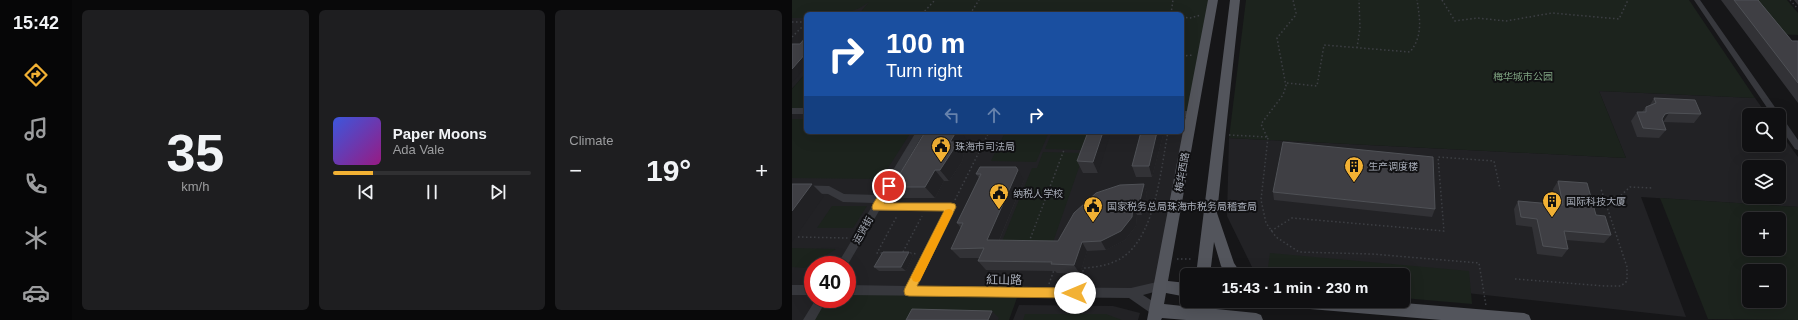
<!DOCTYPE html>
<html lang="en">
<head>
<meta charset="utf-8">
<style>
  :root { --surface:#101012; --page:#1e1e20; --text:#f1f3f6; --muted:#9c9d9f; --line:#303032; --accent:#f2b134 }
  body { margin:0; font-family:Arial,"Noto Sans SC",sans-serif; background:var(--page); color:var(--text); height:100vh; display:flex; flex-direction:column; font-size:15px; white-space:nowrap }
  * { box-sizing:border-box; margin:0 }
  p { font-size:13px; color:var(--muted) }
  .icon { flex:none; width:22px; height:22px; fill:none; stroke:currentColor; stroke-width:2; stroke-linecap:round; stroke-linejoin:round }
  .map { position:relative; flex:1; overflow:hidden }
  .panel { display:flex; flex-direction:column; gap:10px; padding:10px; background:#09090a; width:720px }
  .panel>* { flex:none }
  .hud { position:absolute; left:12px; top:12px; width:380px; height:122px; border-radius:6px; box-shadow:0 4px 16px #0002,0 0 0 1px var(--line); background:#1a4fa0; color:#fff; overflow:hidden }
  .buttons { position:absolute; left:950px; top:108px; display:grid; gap:8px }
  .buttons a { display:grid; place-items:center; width:44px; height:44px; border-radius:6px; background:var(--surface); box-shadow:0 4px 16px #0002,0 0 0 1px var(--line); font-size:20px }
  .speed { position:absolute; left:12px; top:256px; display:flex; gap:8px; font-size:20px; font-weight:700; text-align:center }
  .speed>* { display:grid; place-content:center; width:52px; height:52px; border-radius:50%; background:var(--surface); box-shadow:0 4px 16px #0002,0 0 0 1px var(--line); line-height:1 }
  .speed .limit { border:6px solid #d22; background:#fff; color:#111 }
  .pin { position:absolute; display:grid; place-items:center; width:34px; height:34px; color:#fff; margin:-17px; border:2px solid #fff; border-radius:50%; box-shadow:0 1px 4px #0007 }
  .me { position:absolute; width:44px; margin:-22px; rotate:270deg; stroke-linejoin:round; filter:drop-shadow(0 0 3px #0008) }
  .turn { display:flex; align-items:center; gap:14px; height:84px; padding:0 16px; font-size:18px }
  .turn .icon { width:52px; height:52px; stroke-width:2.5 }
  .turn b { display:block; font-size:28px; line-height:34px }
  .lanes { display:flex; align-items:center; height:38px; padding:0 16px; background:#0003; justify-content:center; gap:20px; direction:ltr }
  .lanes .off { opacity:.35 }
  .big { font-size:30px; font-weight:700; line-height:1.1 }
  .panel .tile { flex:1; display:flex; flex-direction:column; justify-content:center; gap:6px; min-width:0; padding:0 14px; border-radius:6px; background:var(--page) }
  .panel .dial { align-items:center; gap:0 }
  .dial b { font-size:52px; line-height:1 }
  .song { display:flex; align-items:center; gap:12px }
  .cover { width:48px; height:48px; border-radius:6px; background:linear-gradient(135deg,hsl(230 70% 55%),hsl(310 70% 35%)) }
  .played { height:4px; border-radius:2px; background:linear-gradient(90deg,var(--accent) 20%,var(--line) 20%) }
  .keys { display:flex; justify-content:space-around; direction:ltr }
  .heat { display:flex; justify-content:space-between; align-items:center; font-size:22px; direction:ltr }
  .panel .tiles { flex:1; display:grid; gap:10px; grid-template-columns:repeat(3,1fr) }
  .trip { position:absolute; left:388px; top:268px; width:230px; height:40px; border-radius:6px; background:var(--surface); box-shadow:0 4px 16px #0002,0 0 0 1px var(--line); font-weight:700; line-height:40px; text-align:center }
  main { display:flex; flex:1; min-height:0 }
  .tabs { display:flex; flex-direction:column; width:72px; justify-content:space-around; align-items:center; background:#060607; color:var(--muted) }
  .tabs .icon { width:28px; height:28px }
  .tabs .current { color:var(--accent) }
  .tabs b { font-size:18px; color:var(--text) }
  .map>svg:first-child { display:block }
  .built { fill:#222225; fill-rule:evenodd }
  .green { fill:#1c231d; fill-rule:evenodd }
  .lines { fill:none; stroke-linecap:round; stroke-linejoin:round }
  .path { stroke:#3d3f44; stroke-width:1.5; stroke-dasharray:1.5 2.5; stroke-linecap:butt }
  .minor { fill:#37383d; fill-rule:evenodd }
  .major { fill:#53555c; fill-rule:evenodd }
  .wall { fill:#323236 }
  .shaded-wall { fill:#212124 }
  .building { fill:#3f3f44; stroke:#4f5156 }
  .route { fill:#f2b134; stroke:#9d7322 }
  .slow { fill:#f59e0b }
  .labels { text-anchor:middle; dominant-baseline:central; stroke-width:4; stroke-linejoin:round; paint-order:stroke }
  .park-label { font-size:10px; fill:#7fa381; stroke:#111113 }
  .poi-label { font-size:10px; fill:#a8adb8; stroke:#111113; text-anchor:start }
  .street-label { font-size:10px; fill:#a8adb8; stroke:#111113 }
  .near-street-label { font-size:12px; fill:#a8adb8; stroke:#111113 }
</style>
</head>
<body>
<main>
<nav class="tabs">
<b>15:42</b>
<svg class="icon current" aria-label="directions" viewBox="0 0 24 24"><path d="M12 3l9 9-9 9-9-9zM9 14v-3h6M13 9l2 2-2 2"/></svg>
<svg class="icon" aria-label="music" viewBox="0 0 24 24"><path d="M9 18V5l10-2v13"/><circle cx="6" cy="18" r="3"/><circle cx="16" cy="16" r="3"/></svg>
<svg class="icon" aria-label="phone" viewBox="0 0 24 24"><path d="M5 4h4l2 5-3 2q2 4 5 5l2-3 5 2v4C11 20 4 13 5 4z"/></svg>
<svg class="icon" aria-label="climate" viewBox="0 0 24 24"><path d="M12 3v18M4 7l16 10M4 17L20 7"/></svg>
<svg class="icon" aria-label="car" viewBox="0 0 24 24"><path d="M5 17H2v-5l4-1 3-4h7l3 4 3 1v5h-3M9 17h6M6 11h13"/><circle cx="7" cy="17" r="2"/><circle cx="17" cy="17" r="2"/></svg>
</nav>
<section class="panel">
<div class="tiles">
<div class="tile dial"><b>35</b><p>km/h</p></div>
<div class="tile">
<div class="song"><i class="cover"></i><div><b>Paper Moons</b><p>Ada Vale</p></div></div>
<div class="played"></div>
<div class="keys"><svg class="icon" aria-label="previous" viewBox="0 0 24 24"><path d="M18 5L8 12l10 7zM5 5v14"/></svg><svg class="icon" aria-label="pause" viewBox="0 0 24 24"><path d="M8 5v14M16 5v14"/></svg><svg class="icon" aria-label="next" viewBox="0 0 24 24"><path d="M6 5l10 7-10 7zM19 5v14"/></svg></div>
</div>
<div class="tile"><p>Climate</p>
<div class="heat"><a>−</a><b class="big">19°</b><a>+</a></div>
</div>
</div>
</section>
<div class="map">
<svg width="1006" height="320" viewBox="0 0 1006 320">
  <rect width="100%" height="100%" fill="#161618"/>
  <path class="built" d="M0 0H80L67 14H14V73L0 89Z
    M807 91 963 98 975 115H957V145H987V131L1006 157V207L849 197 894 317 611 286V275H505L462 271 435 216 437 138 834 158ZM957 167H987V197H957Z
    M0 112H14V132H390V114H400L368 285 339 292 55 289V265H21V299H29L16 320H0Z
    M227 305 321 306 348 313 346 320H221Z"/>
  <path class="green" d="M0 0H421L400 114H390V14H67L77 2C58 17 37 14 14 14V18H0Z
    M454 0H897L963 98 807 91 834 158 437 138Z
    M956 0H995L1006 13V35L984 34Z
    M14 73V111H0V89Z
    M0 119H14V132H119L89 179 0 178Z
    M213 132H257L244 162 199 161Z
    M260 132H300L294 150 253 149Z
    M251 152 292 153 260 245 209 244 240 168H245Z
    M868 198 1006 207V320L916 319ZM957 219H987V249H957ZM957 271H987V301H957Z
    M40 206H75L61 228H25Z
    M0 248 44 249 13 268 0 267Z
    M478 253 677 271 680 304 611 298V275H475Z
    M55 293 226 295 217 320H21L34 299H55Z
    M233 314H314L330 320H231Z"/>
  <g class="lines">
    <path class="path" d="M650 0 663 21 685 18 714 21 760 13 827 19 836 0
      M998 0 1006 9
      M130 14 143 0
      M178 14 187 0
      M379 14 381 0
      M390 17 398 18 409 15
      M0 22H14
      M0 37 14 23
      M565 48 568 28 567 0
      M390 56 402 55
      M495 83 525 86 532 45 618 52C631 36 628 19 625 0
      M437 135 476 137 469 200 474 223 484 237 507 252 580 254 687 263 694 306
      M475 137 469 124 491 95 494 86 485 38 503 16 504 13 501 0
      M826 198 838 187 861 188
      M163 200 197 132
      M479 231 500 218 652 231 646 157 702 161 708 189
      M6 237 56 238
      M237 242 272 150
      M111 252 130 216
      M90 253H85L105 216
      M118 253 126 254
      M385 259H401
      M723 279 813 286H829L835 281V267L809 189
      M287 283 292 268C308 267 323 264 335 254 364 229 369 168 376 132
      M257 284 262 270"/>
    <path class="minor" d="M902 0H908L987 113 988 116 990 117 1006 140V150L1003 149 987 126V115H980Z
      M0 108H14V114H0Z
      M390 111H400L404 114 400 117H390Z
      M124 132H132L91 203H159L162 204 164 207 125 286 339 288 369 281 373 283 374 286 373 289 351 295 368 306 370 310 368 314 364 315 360 314 337 298 55 295V285L114 286 152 211H87L55 266 45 265 82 203 51 202 36 194 0 193V185L37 186 52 194 86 195Z
      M0 285H21V295H0Z
      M24 299H35L23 320H11Z"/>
    <path class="major" d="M416 0H426L376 281 395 283V297L374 293 372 304 400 307 401 301H415L414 308 464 313 469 315 471 320H394L370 318 369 320H355Z
      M438 0H448L425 213 442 263 450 275H435L429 266 422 242 418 275H404Z
      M499 301H588L732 313 737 315 739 320H649L506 308 501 306Z"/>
  </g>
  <path class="wall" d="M929 0H966L1000 41H1006V103Z
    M1002 0H1006V5Z
    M862 98 909 114 902 123 871 122 874 130 867 138 845 137 839 121 845 112H850L854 107 858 105Z
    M296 132 306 173H291L285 161Z
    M349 132H372L360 177H344L340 166Z
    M174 139 169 150 172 154 170 162 157 181H152L143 198H111L100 187Z
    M188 167 232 180 207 241H266L352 184 355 194 350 215H345L344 226 333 240 314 250 295 251 288 274 265 273 263 271 194 270 186 261 188 258H168L159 249 169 228 165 223 187 178 184 174Z
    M766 181 804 215 819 235 812 243 774 240 776 249 770 257 745 254 740 227 724 225 722 209 726 201 764 204 761 189Z
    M481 192 643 209 640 217 482 200Z
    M117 252 121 256 114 271H87L82 267Z"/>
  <path class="shaded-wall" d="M14 53V67L0 83V69Z
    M877 113 871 122 867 123 873 114Z
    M164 132H170L174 139 169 150 172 154 170 162 157 181 148 170 158 142Z
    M311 132H319L306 173 301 162Z
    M365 132H372L360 177 357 166Z
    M143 170 152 181 143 198 133 187Z
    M226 170 232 180 203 250 195 240Z
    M20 184 32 196 0 242V211Z
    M352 184 355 194 350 215 347 205Z
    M341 205 345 215 344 226 333 240 314 250 309 241Z
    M290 242 295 251 288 274 282 265Z
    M117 252 121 256 114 271 109 267Z
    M200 311 207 318 206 320H196Z"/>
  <path class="building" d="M942 0H966L1000 41H1006V83Z
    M14 37V53L0 69V44H8Z
    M862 98 903 100 909 114 877 113 873 114 870 119 874 130 851 128 845 112H854V107L864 103Z
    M133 132H164L158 142H164L161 150 148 170H143L133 187H100Z
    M296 132H311L301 162 285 161Z
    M349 132H365L357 166H340Z
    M491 142 641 157 643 209 481 192Z
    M188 167H224L226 170 195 240 266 241 282 213 304 193 328 185 352 184 347 205H341L340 217 329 231 309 241 290 242 282 265 259 264 260 262 186 261 192 248 159 249 171 223H165L189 174H184Z
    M766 181 795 183 804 215 813 216 819 235 772 231 776 249 751 246 745 219 729 217 726 201 771 205Z
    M0 184H20L0 211Z
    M91 252H117L109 267H82Z
    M120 309 200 311 196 320H114Z"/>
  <path class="route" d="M97 182 102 186 92 203H159L163 204 164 207 125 286 283 288 287 289 289 293 287 296 283 298 117 296 113 295 112 291 113 288 152 211 81 210 80 207 81 204 94 183Z"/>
  <path class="slow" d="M157 209 160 210 161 213 128 281 124 282 121 281 119 277 121 274 153 210Z"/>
  <defs>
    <symbol id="civic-pin" viewBox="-11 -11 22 30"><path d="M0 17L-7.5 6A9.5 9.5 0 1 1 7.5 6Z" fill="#f2b134" stroke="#111113"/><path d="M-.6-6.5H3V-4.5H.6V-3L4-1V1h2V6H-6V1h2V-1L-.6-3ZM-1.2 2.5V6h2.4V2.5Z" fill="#111"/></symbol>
    <symbol id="building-pin" viewBox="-11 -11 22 30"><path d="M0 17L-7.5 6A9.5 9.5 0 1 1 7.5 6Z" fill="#f2b134" stroke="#111113"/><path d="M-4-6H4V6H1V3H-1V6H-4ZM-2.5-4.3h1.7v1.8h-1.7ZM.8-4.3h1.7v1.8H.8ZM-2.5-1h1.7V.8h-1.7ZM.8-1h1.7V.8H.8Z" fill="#111"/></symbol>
  </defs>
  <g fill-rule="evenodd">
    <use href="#civic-pin" x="138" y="135" width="22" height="30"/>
    <use href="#building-pin" x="551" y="155" width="22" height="30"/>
    <use href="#civic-pin" x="196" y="182" width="22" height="30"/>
    <use href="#building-pin" x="749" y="190" width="22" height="30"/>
    <use href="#civic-pin" x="290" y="195" width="22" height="30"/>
  </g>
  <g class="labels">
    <g class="park-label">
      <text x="731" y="76">梅华城市公园</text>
    </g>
    <g class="poi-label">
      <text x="163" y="146">珠海市司法局</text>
      <text x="576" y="166">生产调度楼</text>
      <text x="221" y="193">纳税人学校</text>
      <text x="774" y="201">国际科技大厦</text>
      <text x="315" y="206">国家税务总局珠海市税务局稽查局</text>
    </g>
    <g class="street-label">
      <text transform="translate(390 172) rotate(-80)">梅华西路</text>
      <text transform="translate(71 230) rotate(-60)">运贤街</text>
    </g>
    <g class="near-street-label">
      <text transform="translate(212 280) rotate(1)">紅山路</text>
    </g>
  </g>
</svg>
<div class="buttons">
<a><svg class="icon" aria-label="search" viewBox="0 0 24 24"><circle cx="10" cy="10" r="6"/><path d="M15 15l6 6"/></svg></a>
<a><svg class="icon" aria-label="layers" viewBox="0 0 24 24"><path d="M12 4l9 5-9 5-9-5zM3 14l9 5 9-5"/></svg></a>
<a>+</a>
<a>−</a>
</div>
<div class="speed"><div class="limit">40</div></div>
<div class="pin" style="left:97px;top:186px;background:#d93025"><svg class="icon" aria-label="arrive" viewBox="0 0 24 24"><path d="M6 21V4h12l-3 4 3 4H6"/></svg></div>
<svg class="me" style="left:283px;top:293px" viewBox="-20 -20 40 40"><circle r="19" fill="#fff"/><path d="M0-13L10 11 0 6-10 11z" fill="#f2b134"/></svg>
<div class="trip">15:43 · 1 min · 230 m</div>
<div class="hud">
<div class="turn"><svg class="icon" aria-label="right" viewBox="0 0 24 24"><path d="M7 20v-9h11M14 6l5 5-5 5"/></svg><div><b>100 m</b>Turn right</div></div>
<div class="lanes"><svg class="icon off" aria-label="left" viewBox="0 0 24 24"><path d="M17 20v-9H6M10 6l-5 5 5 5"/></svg><svg class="icon off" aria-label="ahead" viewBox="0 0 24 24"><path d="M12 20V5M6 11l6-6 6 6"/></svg><svg class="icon" aria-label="right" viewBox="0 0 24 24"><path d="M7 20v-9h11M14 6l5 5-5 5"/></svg></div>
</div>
</div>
</main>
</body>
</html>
